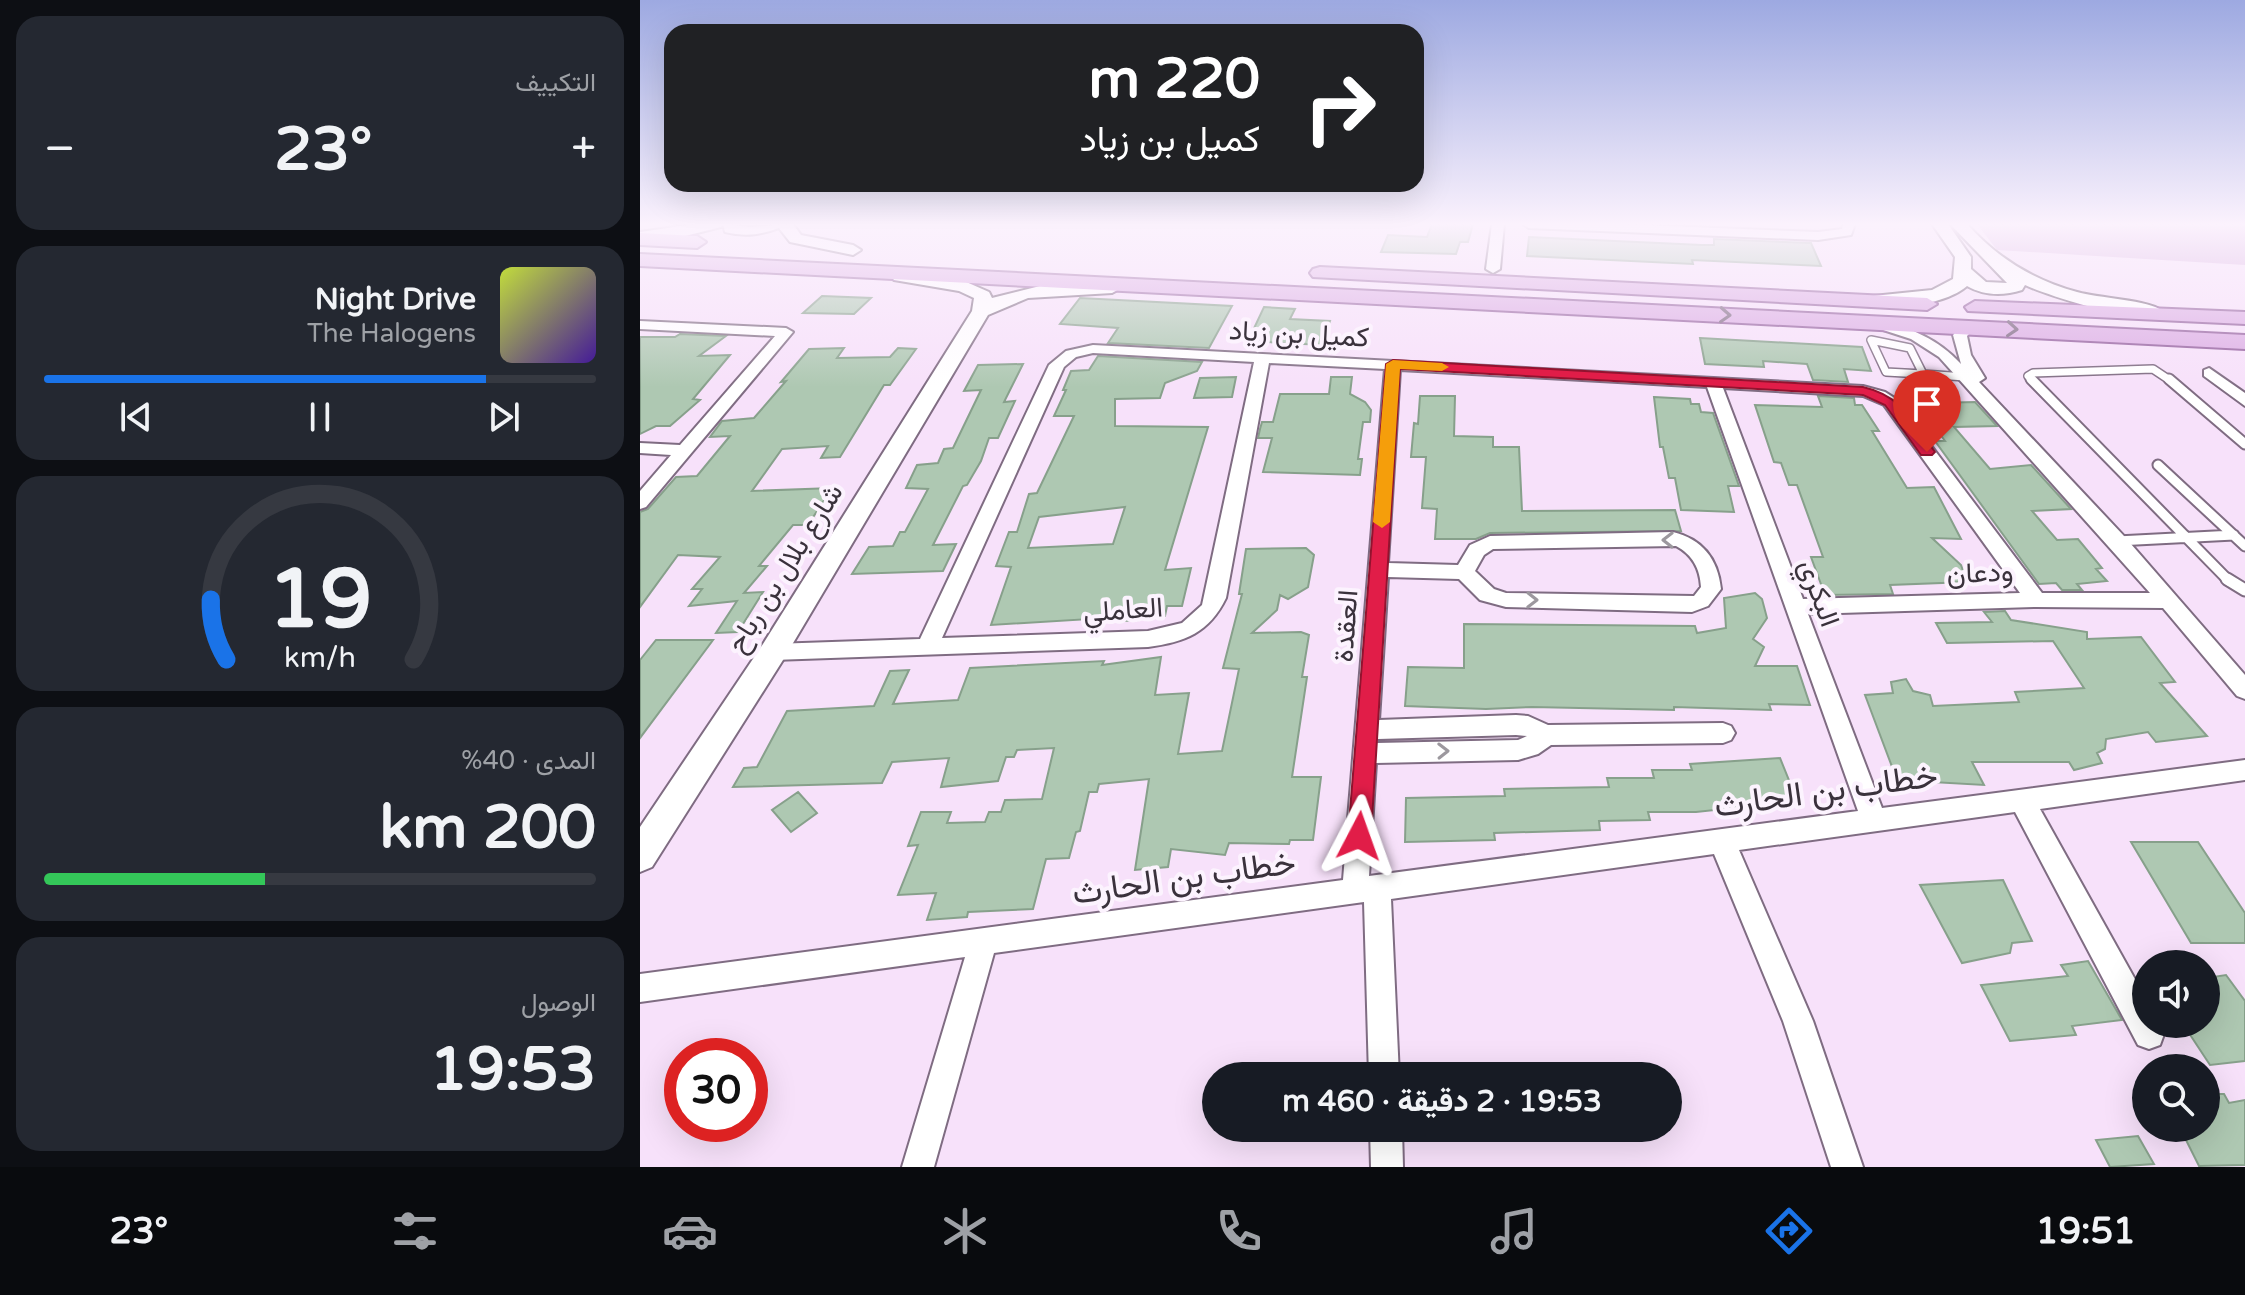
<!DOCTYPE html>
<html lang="ar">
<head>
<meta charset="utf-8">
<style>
  :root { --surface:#171b24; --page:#242831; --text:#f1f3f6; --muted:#9ea1a6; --line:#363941; --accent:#1a73e8 }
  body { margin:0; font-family:"Varela Round",Vazirmatn,sans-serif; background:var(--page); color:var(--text); direction:rtl; height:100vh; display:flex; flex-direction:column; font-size:30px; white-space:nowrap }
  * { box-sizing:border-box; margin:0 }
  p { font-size:26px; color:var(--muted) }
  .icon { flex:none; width:44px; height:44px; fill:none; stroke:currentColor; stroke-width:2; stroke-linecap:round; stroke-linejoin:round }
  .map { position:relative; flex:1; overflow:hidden; direction:ltr }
  .details { display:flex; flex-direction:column; gap:16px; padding:16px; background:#0d0f14; width:640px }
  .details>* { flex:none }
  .top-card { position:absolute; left:24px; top:24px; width:760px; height:168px; border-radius:24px; box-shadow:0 8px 32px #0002; direction:rtl; background:#202124; color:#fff; overflow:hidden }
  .fabs { position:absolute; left:1492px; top:950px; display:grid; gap:16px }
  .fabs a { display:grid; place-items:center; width:88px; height:88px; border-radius:50%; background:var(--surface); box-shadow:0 8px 32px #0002; font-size:40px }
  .speed { position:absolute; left:24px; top:1038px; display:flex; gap:16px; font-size:40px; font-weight:700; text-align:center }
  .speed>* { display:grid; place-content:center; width:104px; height:104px; border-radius:50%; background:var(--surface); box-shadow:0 8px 32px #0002; line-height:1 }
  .speed .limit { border:12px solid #d22; background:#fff; color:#111 }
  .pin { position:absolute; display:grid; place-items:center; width:68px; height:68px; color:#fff; margin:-82px -34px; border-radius:50% 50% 50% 0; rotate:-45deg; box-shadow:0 0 8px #0007 }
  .pin .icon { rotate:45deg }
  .me { position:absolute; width:88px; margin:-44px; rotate:4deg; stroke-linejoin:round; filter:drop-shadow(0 0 6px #0008) }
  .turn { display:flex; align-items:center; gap:28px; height:168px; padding:0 32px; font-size:36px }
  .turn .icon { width:104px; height:104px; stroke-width:2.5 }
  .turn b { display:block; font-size:56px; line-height:68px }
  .big { font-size:60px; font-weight:800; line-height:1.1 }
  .details .card { flex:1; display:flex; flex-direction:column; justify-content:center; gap:12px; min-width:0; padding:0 28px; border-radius:24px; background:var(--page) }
  .details .dial { align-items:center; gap:0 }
  .dial svg { height:208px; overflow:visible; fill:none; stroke:var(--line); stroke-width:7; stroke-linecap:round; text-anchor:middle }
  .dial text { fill:var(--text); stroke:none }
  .song { display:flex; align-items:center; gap:24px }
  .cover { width:96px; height:96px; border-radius:12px; background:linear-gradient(135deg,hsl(70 70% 55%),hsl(260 70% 35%)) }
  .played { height:8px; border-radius:4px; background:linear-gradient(90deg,var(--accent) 80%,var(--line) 80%) }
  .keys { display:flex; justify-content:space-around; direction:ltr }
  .heat { display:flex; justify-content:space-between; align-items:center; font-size:44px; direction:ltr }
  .charge { height:12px; border-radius:6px; background:linear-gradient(90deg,#34c759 40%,var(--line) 0) }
  .trip { position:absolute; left:562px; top:1062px; width:480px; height:80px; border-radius:40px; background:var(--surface); box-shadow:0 8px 32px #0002; font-weight:800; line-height:80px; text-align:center; direction:rtl }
  .tab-bar { display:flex; height:128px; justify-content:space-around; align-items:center; background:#090b0e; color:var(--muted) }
  .tab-bar .icon { width:56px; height:56px }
  .tab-bar .selected { color:var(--accent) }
  .tab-bar b { font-size:36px; color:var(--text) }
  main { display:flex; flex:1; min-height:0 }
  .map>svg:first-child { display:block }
  .green { fill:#d5addc }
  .building { fill:#aec8b2; stroke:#87a08b; stroke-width:2; fill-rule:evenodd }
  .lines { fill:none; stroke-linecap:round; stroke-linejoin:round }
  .lane-far2-casing { stroke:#7f6c82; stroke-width:10 }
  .lane-far1-casing { stroke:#7f6c82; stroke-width:13 }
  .lane-casing { stroke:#7f6c82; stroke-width:15 }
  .street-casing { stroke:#7f6c82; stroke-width:4 }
  .secondary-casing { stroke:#7f6c82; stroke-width:4 }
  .primary-casing { stroke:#94609e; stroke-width:4 }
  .lane-far2 { stroke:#fff; stroke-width:7 }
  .lane-far1 { stroke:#fff; stroke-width:9 }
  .lane { stroke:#fff; stroke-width:11 }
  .street { fill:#fff; fill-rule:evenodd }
  .secondary { fill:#fff; fill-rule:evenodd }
  .primary { fill:#dcaee4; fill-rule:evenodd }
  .oneway { stroke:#7b647f }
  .oneway2 { stroke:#9c989e }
  .route { fill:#e11d48; stroke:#92132f; stroke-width:2 }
  .slow { fill:#f59e0b }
  .labels { text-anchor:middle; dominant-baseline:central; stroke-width:8; stroke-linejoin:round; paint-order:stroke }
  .street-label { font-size:28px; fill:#3a323c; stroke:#fcf3fe }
  .near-street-label { font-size:34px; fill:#3a323c; stroke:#fcf3fe }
</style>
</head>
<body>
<main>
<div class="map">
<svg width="1605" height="1167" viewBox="0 0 1605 1167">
  <rect width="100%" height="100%" fill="#f7e1fa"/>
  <path class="green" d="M1337 224H1605V265L1357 250Z"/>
  <path class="building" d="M792 224H833L828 242H820L816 254 741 252 748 235 787 237Z
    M889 237 1062 245H1074V239L1171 243 1181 266 1052 260 1053 264 887 256Z
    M182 296 231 298 214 314 163 313Z
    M440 298 592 306 569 348 468 343 478 328 420 324Z
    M624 307 655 309 650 319 690 321 682 345 608 341Z
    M40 334 86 336 59 356 90 355 53 399 60 400 30 426H16L0 434V337H35Z
    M1060 338 1222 347 1231 371 1204 369 1208 382 1173 380 1167 364 1123 361 1124 367 1065 364Z
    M204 348 197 358 250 357 258 348 276 349 250 385H244L200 457 181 458 188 446 142 449 112 491 192 488 168 525H153L119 566H127L104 593 123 592 98 632 76 633 97 601 49 606 62 589H52L80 557 38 555 0 607V512L8 509 36 477 57 476 90 436 70 437 82 421 114 418 146 381 141 382 169 349Z
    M458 356 562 362 557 371 525 383 520 398 475 399V426L568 427 525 570 551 568 542 606H527L525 616H501L499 620 447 623 449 619 351 625 371 567 356 566 369 532H377L389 494 397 493 434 416H414L426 390H423L431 371 449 370ZM485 507 473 544 388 548 399 517Z
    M383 364 364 402 375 401 358 438H349L341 461 327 485 323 486 293 545 316 544 303 571 212 574 229 547 253 546 260 532H265L288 489 266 488 277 465 298 463 304 449 313 448 341 390 324 391 338 365Z
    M596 377 592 397 554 398 560 378Z
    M691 377H712L710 394 725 402 731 410 730 422H723L718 459H722L720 475 623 472 632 438H618L620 429 622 422H633L640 394H689Z
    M1283 389 1294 403 1335 402 1357 426 1314 427 1350 469 1391 465 1431 509 1392 511 1417 540 1438 539 1462 568 1456 569 1467 581 1437 584 1442 590H1422L1416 583 1399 584 1295 441H1305L1273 397Z
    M780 396H815L814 436 853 437V447H879L882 511 1035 510 1041 531 850 533 836 539H795L797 509 782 508 786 457H771L774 423 778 424Z
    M1178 396 1214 398 1215 405H1222L1239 431H1232L1267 488 1294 487 1321 539 1292 538 1321 565 1327 582 1250 585 1253 594 1185 595 1171 557H1183L1157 485H1149L1141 463 1134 462 1115 405 1182 407Z
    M1014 397 1050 399 1051 404H1059L1061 412 1073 413 1099 486H1088L1094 512 1041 510 1035 478H1029L1023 447H1020Z
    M666 548 674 555 668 587 648 599 640 595 637 610 612 633 661 632 669 635 662 677H667L652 777H681L673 840H650L649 844 589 843 585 855 531 849 528 867 495 870 509 779 459 784 457 792H449L440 831 436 832 429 858 406 859 393 909 328 912 327 917 287 920 296 893 258 895 278 845 268 846 281 812H311L307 823 345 822 349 812H361L365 800 402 799 414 748 377 750 374 757H366L358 781 301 787 309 758 252 762 242 783 93 787 104 768 117 767 147 711 234 706 250 671 269 670 253 704 318 700 330 668 464 661 462 665 521 657 515 695 549 693 538 754 582 751 599 669 583 668 602 594H599L606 549Z
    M1115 593 1122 599 1127 618 1113 639 1124 647 1115 666H1157L1170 705 1129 704 1131 710 1034 707V710L892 707 846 709 765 706 768 667 824 668V624L1055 626 1057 633 1086 628 1084 598Z
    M1365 611 1371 620 1447 632V639L1501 637 1535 682 1520 683 1567 736 1516 742 1508 732 1466 739 1465 749 1457 753 1462 763 1434 770 1429 762H1332L1344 785 1257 780 1225 695 1253 693 1251 682 1266 679 1273 691 1290 695 1293 706 1379 702 1375 692 1444 688 1413 641 1307 643 1296 623 1352 622 1344 612Z
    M16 640H73L0 738V660Z
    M1140 758 1157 800 1102 804 1103 807 1056 812H1008L1010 820 959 821 960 830 854 833 855 840 765 842 766 798 865 796 864 789 969 787 967 778H1014L1012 770H1052L1050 764Z
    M158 792 177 813 151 832 132 810Z
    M1491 842H1558L1605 913V943H1551Z
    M1363 880 1392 941 1372 943 1370 953 1322 963 1280 885Z
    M1448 961 1482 1020 1432 1026 1436 1035 1370 1041 1341 985 1428 976 1421 965Z
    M1586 975 1605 1001V1061L1570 1065 1543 1024H1566V978Z
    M1566 1094H1584L1589 1103 1605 1100V1165L1559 1166 1540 1128H1566Z
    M1498 1136 1514 1164 1470 1167 1456 1140Z"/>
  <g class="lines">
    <defs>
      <path id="lane-far2" d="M1231 340 1270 348 1283 374 1246 372Z
        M1283 374 1325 377
        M1393 381 1388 376 1393 373 1513 369 1531 381"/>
      <path id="lane-far1" d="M1391 379 1589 581
        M1529 379 1605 444
        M1518 465 1605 546
        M1477 541 1594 535"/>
      <path id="lane" d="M1587 579 1605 590"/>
      <path id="street" d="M852 224H864L860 269 853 273 846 269Z
        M883 224H979L1178 232 1202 229 1203 224H1215L1211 235 1178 240 889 228Z
        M1239 320C1271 328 1298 339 1321 364L1313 335 1324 324H1334L1336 327 1327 336 1331 355 1345 378 1339 382 1484 536 1605 675V699L1597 696 1523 608 1396 607 1168 614 1242 808 1605 760V780L1400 809 1506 999V1024H1520L1524 1034 1520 1045 1509 1049 1498 1045 1375 812 1099 850 1173 1021 1223 1167H1191L1143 1021 1074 854 751 899 759 1076H729L724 902 354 953 294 1167H262L325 957 0 1002V974L703 880 745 369 629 363 586 598C569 633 545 642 508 647L133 660 125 658 122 652 125 646 133 644 280 639 409 365 426 351 453 345 1223 386 1245 392 1256 399 1402 593H1510L1299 357 1271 339 1234 327V321ZM453 353 614 362 562 605 542 623 508 631 302 638 424 367 436 357ZM760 370 1067 387 1218 811 729 876 736 763 878 760 898 754 911 745 1083 743 1091 740 1095 733 1091 726 1083 723 908 725 888 716 876 715 739 720 748 577 819 579 840 600 866 607 1052 612 1068 606 1081 589C1078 559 1062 539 1033 532L850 536 830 545 818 565 748 563ZM1083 388 1223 396 1244 405 1380 593 1163 599ZM1036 546C1053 555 1060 569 1061 587L1054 596 866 593 854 589 835 571 844 555 853 549ZM876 735 887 736 878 740 737 743 738 739Z
        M0 321 146 328 153 332 6 507 0 509V491L31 455 0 453V443L40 445 135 336 0 329Z
        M1569 368 1605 393V406L1564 376V370Z
        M730 1128H762L763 1167H731Z"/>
      <path id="secondary" d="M55 224H83L81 227 37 238 0 242V232Z
        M83 224 110 227 153 224 161 235 213 245 221 250 213 255 150 242 139 228C119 235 106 237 85 232Z
        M1292 224H1308L1331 257V269L1346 282 1367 283 1310 224H1327C1357 258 1393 280 1437 292 1456 298 1511 300 1522 311 1505 328 1407 295 1385 285L1382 290C1363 296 1345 296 1327 286 1306 304 1260 310 1233 304L1230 300 1233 296 1292 290 1313 279 1315 257Z
        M260 271 324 281 349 292 352 298 404 285 472 283 481 288 472 293 388 298 348 315 143 660 12 867 0 872V827L123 644 332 311 334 298 319 291 254 280 251 276 254 272Z"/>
      <path id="primary" d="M0 233 57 236 66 242 57 248 0 245Z
        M0 254 1605 335V349L0 266Z
        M680 267 1287 298 1297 304 1287 310 673 277 670 273 673 269Z
        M1335 301 1605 312V324L1328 311 1325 307Z"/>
    </defs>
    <use href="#lane-far2" class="lane-far2-casing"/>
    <use href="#lane-far1" class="lane-far1-casing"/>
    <use href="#lane" class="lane-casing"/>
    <use href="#street" class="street-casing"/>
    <use href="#secondary" class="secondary-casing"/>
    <use href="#primary" class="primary-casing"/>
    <use href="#lane-far2" class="lane-far2"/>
    <use href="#lane-far1" class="lane-far1"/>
    <use href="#lane" class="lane"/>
    <use href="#street" class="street"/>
    <use href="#secondary" class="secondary"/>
    <use href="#primary" class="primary"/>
  </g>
  <defs><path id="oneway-chevron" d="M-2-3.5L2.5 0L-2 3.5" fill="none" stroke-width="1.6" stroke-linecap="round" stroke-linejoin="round" transform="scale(2)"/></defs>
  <g class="oneway">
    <use href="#oneway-chevron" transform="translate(1085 315) rotate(3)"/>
    <use href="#oneway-chevron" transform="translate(1372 329) rotate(4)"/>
  </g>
  <g class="oneway2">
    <use href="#oneway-chevron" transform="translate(1028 540) rotate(-179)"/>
    <use href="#oneway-chevron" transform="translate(892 600) rotate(1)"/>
    <use href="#oneway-chevron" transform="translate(803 751) rotate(-1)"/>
  </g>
  <linearGradient id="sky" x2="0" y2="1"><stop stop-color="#9da9e1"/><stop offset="0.58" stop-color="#fbf2fd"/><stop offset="1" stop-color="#fbf2fd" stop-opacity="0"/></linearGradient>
  <rect width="1605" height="387" fill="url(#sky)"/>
  <path class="route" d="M753 360 1223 387C1262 396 1272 420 1295 452L1292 455H1281L1245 405 1223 395 760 369 731 836 728 843 719 846 711 843 708 836 746 364Z"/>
  <path class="slow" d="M753 360 802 363 809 367 802 371 760 369 750 522 742 528 733 522 746 364Z"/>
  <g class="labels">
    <g class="street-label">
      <text transform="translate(659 334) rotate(3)">كميل بن زياد</text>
      <text transform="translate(145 568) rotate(-58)">شارع بلال بن رباح</text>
      <text transform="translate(1340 573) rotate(-2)">ودعان</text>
      <text transform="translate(1179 593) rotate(70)">البكري</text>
      <text transform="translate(483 610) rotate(-4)">العاملي</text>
      <text transform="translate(706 626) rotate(-86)">العقدة</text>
    </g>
    <g class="near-street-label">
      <text transform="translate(1186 791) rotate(-8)">خطاب بن الحارث</text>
      <text transform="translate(544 878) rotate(-8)">خطاب بن الحارث</text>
    </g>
  </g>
</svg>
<div class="fabs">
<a><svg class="icon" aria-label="sound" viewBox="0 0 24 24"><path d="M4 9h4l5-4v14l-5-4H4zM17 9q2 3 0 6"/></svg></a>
<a><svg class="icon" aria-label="search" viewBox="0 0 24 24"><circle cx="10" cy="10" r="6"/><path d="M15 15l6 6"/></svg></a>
</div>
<div class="speed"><div class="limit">30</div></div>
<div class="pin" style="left:1287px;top:452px;background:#d93025"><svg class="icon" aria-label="arrive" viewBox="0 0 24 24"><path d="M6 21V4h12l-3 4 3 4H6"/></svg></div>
<svg class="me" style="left:719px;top:836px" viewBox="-20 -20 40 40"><path d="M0-17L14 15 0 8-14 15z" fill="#e11d48" stroke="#fff" stroke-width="4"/></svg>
<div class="trip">19:53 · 2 دقيقة · 460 m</div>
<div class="top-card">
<div class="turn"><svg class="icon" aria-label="right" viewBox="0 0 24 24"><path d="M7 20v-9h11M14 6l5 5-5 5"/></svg><div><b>220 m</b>كميل بن زياد</div></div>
</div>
</div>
<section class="details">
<div class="card"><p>التكييف</p>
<div class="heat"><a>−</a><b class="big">23°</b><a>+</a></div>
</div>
<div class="card">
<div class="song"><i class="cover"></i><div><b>Night Drive</b><p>The Halogens</p></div></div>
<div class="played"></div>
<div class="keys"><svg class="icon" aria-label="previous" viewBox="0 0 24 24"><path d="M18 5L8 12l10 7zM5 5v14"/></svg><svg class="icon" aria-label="pause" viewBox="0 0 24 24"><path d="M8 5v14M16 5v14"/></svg><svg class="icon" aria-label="next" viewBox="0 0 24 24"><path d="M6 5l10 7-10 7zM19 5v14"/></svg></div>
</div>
<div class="card dial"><svg viewBox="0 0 100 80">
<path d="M14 69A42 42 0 1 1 86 69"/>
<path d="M14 69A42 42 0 0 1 8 46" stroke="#1a73e8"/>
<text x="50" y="56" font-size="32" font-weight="700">19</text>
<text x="50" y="72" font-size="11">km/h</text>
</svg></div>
<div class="card"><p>المدى · 40%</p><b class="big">200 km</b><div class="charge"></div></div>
<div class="card"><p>الوصول</p><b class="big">19:53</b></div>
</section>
</main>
<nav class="tab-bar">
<b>19:51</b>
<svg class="icon selected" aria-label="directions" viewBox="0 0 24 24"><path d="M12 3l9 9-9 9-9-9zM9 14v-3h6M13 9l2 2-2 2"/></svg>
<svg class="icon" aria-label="music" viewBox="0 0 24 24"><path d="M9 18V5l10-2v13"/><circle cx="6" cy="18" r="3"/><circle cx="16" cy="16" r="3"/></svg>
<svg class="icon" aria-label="phone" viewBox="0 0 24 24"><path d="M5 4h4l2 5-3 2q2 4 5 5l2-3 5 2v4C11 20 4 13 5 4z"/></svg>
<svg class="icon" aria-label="climate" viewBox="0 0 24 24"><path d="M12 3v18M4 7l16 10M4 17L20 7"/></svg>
<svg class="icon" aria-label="car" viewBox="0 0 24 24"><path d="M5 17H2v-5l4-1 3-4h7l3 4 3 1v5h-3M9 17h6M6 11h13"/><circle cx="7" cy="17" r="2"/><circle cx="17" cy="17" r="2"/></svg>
<svg class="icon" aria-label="filters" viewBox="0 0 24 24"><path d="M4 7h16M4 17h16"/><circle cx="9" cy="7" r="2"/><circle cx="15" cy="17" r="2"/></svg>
<b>23°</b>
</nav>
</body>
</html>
